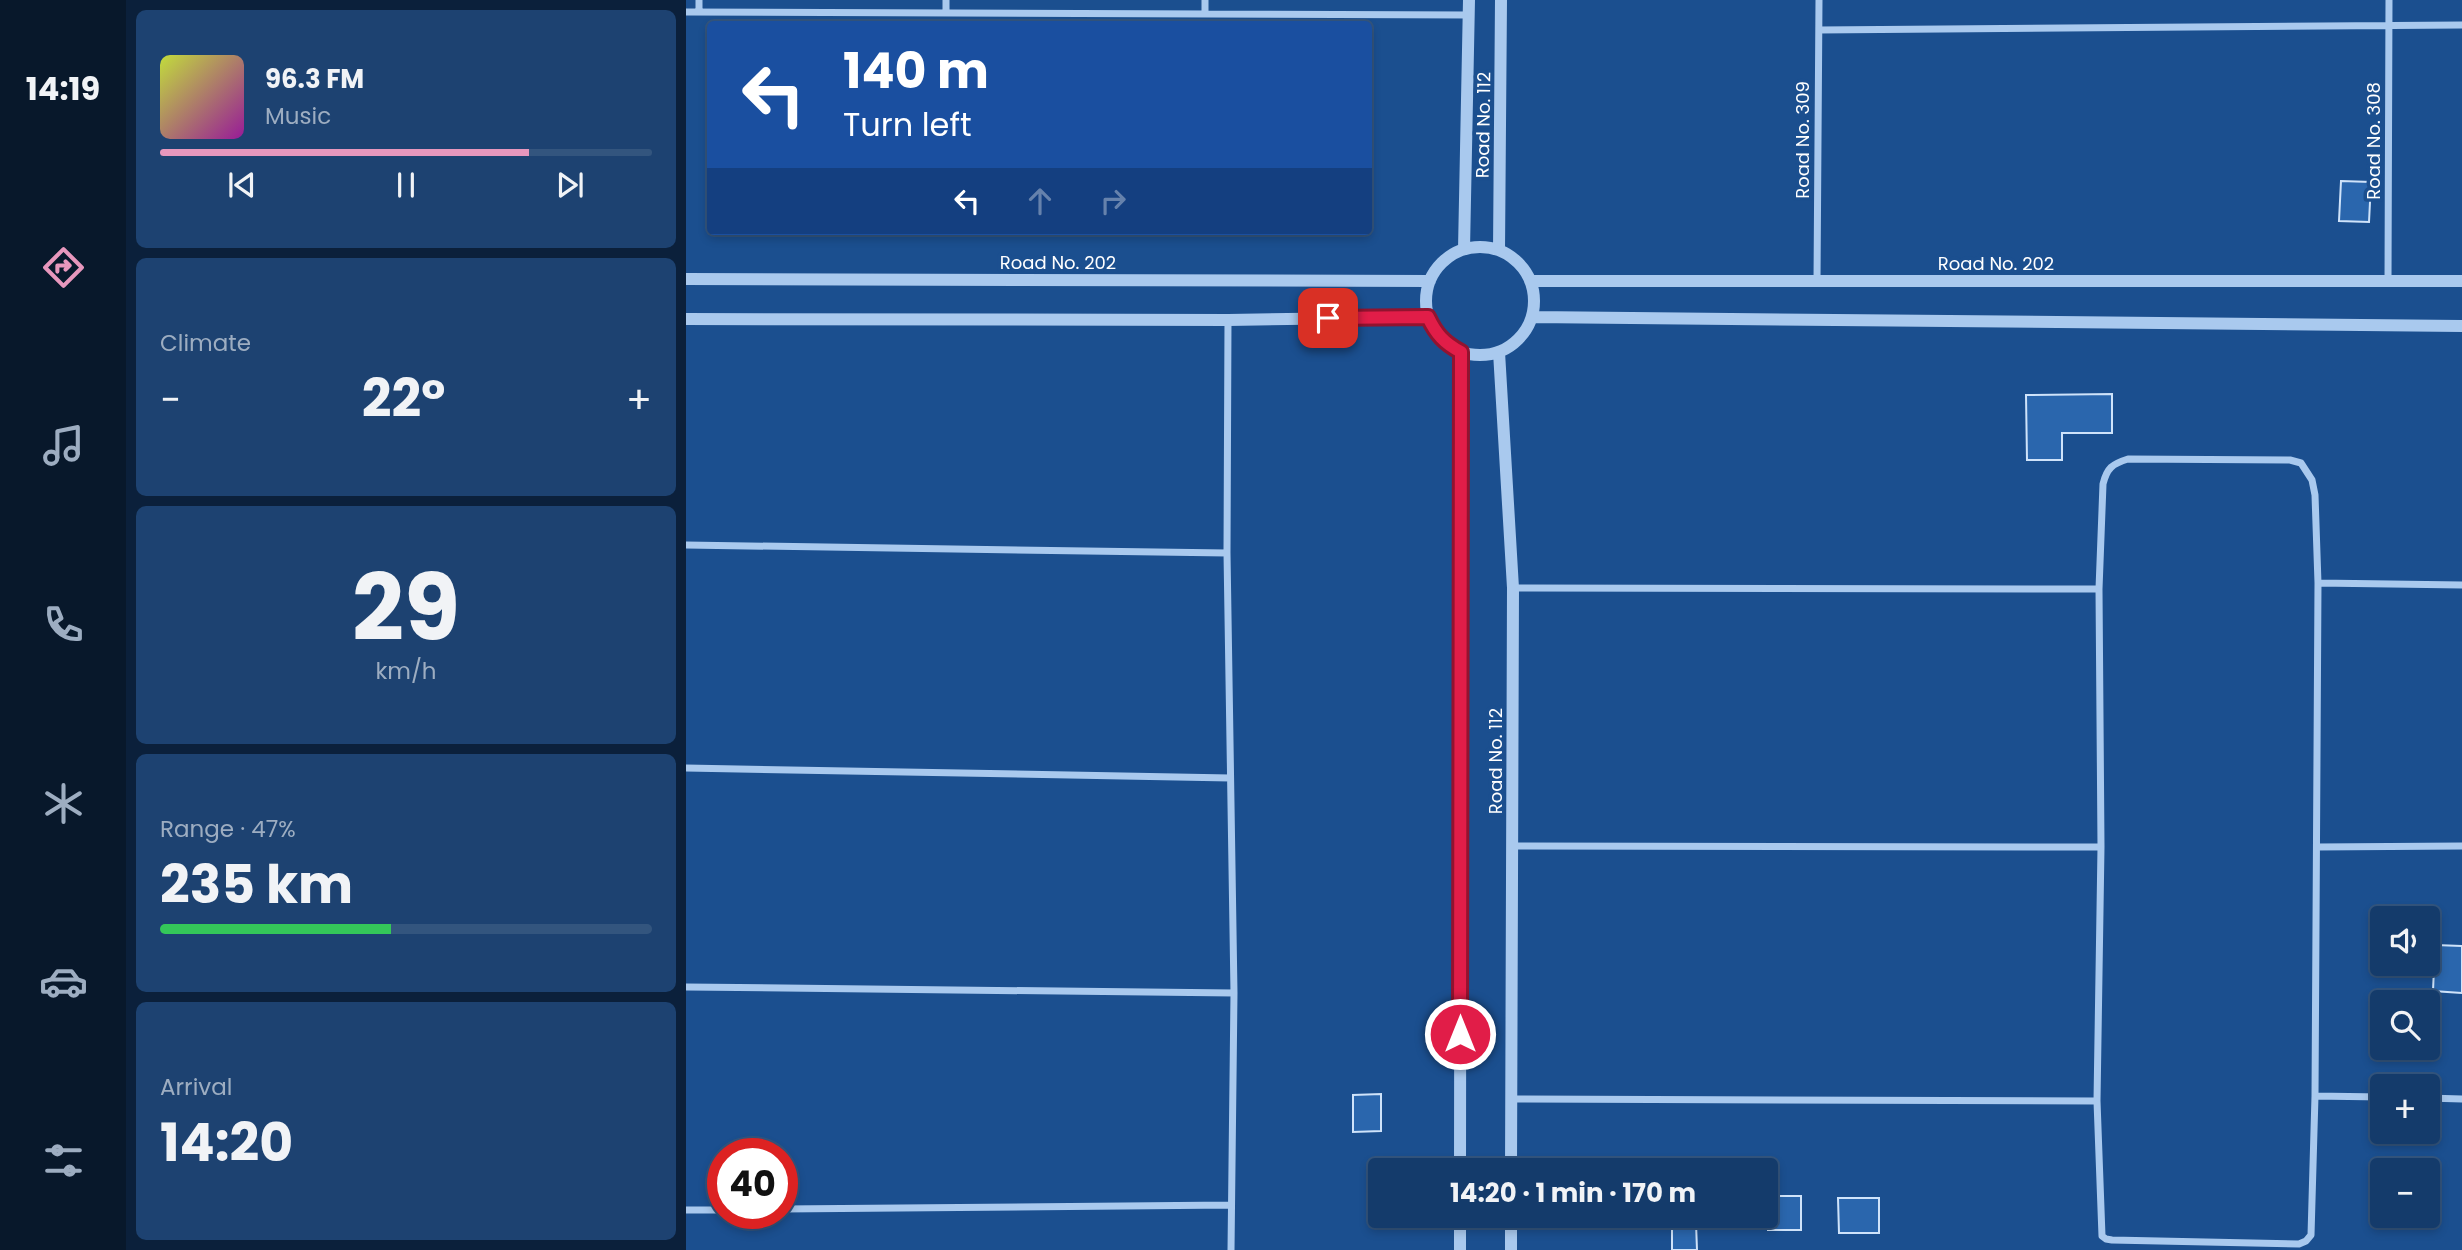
<!DOCTYPE html>
<html lang="en">
<head>
<meta charset="utf-8">
<style>
  :root { --surface:#143b6b; --page:#1d4271; --text:#f1f3f6; --muted:#9dadc1; --line:#33557e; --accent:#e797bd }
  body { margin:0; font-family:Poppins,sans-serif; background:var(--page); color:var(--text); height:100vh; display:flex; flex-direction:column; font-size:26px; white-space:nowrap }
  * { box-sizing:border-box; margin:0 }
  p { font-size:23px; color:var(--muted) }
  .icon { flex:none; width:38px; height:38px; fill:none; stroke:currentColor; stroke-width:2; stroke-linecap:round; stroke-linejoin:round }
  .map { position:relative; flex:1; overflow:hidden }
  .drawer { display:flex; flex-direction:column; gap:10px; padding:10px; background:#0b203b; width:560px }
  .drawer>* { flex:none }
  .banner { position:absolute; left:21px; top:21px; width:665px; height:214px; border-radius:7px; box-shadow:0 4px 10px #0003,0 0 0 2px var(--line); background:#1a4fa0; color:#fff; overflow:hidden }
  .controls { position:absolute; left:1684px; top:906px; display:grid; gap:14px }
  .controls a { display:grid; place-items:center; width:70px; height:70px; border-radius:7px; background:var(--surface); box-shadow:0 4px 10px #0003,0 0 0 2px var(--line); font-size:35px }
  .speed { position:absolute; left:21px; top:1138px; display:flex; gap:14px; font-size:35px; font-weight:700; text-align:center }
  .speed>* { display:grid; place-content:center; width:91px; height:91px; border-radius:50%; background:var(--surface); box-shadow:0 4px 10px #0003,0 0 0 2px var(--line); line-height:1 }
  .speed .limit { border:10px solid #d22; background:#fff; color:#111 }
  .pin { position:absolute; display:grid; place-items:center; width:60px; height:60px; color:#fff; margin:-30px; border-radius:14px; box-shadow:0 4px 10px #0006 }
  .me { position:absolute; width:77px; margin:-38px; rotate:0deg; stroke-linejoin:round; filter:drop-shadow(0 0 5px #0008) }
  .turn { display:flex; align-items:center; gap:24px; height:147px; padding:0 21px; font-size:32px }
  .turn .icon { width:91px; height:91px; stroke-width:2.5 }
  .turn b { display:block; font-size:49px; line-height:60px }
  .lanes { display:flex; align-items:center; height:66px; padding:0 21px; background:#0003; justify-content:center; gap:35px; direction:ltr }
  .lanes .off { opacity:.35 }
  .big { font-size:52px; font-weight:700; line-height:1.1 }
  .drawer .tile { flex:1; display:flex; flex-direction:column; justify-content:center; gap:10px; min-width:0; padding:0 24px; border-radius:10px; background:var(--page) }
  .drawer .dial { align-items:center; gap:0 }
  .dial b { font-size:91px; line-height:1 }
  .song { display:flex; align-items:center; gap:21px }
  .cover { width:84px; height:84px; border-radius:10px; background:linear-gradient(135deg,hsl(70 70% 55%),hsl(300 70% 35%)) }
  .played { height:7px; border-radius:4px; background:linear-gradient(90deg,var(--accent) 75%,var(--line) 75%) }
  .keys { display:flex; justify-content:space-around; direction:ltr }
  .heat { display:flex; justify-content:space-between; align-items:center; font-size:38px; direction:ltr }
  .charge { height:10px; border-radius:5px; background:linear-gradient(90deg,#34c759 47%,var(--line) 0) }
  .trip { position:absolute; left:682px; top:1158px; width:410px; height:70px; border-radius:7px; background:var(--surface); box-shadow:0 4px 10px #0003,0 0 0 2px var(--line); font-weight:700; line-height:70px; text-align:center }
  main { display:flex; flex:1; min-height:0 }
  .tabs { display:flex; flex-direction:column; width:126px; justify-content:space-around; align-items:center; background:#08182b; color:var(--muted) }
  .tabs .icon { width:49px; height:49px }
  .tabs .current { color:var(--accent) }
  .tabs b { font-size:32px; color:var(--text) }
  .map>svg:first-child { display:block }
  .building { fill:#2a66ad; stroke:#cfe3fa; stroke-width:2 }
  .lines { fill:none; stroke-linecap:round; stroke-linejoin:round }
  .minor { stroke:#a9c9ee; stroke-width:7 }
  .tertiary { stroke:#a9c9ee; stroke-width:12 }
  .route-casing { stroke:#92132f; stroke-width:18 }
  .route { stroke:#e11d48; stroke-width:12 }
  .labels { text-anchor:middle; dominant-baseline:central; stroke-width:7; stroke-linejoin:round; paint-order:stroke }
  .street-label { font-size:18px; fill:#fff; stroke:#1b4f8f }
</style>
</head>
<body>
<main>
<nav class="tabs">
<b>14:19</b>
<svg class="icon current" aria-label="directions" viewBox="0 0 24 24"><path d="M12 3l9 9-9 9-9-9zM9 14v-3h6M13 9l2 2-2 2"/></svg>
<svg class="icon" aria-label="music" viewBox="0 0 24 24"><path d="M9 18V5l10-2v13"/><circle cx="6" cy="18" r="3"/><circle cx="16" cy="16" r="3"/></svg>
<svg class="icon" aria-label="phone" viewBox="0 0 24 24"><path d="M5 4h4l2 5-3 2q2 4 5 5l2-3 5 2v4C11 20 4 13 5 4z"/></svg>
<svg class="icon" aria-label="climate" viewBox="0 0 24 24"><path d="M12 3v18M4 7l16 10M4 17L20 7"/></svg>
<svg class="icon" aria-label="car" viewBox="0 0 24 24"><path d="M5 17H2v-5l4-1 3-4h7l3 4 3 1v5h-3M9 17h6M6 11h13"/><circle cx="7" cy="17" r="2"/><circle cx="17" cy="17" r="2"/></svg>
<svg class="icon" aria-label="filters" viewBox="0 0 24 24"><path d="M4 7h16M4 17h16"/><circle cx="9" cy="7" r="2"/><circle cx="15" cy="17" r="2"/></svg>
</nav>
<section class="drawer">
<div class="tile">
<div class="song"><i class="cover"></i><div><b>96.3 FM</b><p>Music</p></div></div>
<div class="played"></div>
<div class="keys"><svg class="icon" aria-label="previous" viewBox="0 0 24 24"><path d="M18 5L8 12l10 7zM5 5v14"/></svg><svg class="icon" aria-label="pause" viewBox="0 0 24 24"><path d="M8 5v14M16 5v14"/></svg><svg class="icon" aria-label="next" viewBox="0 0 24 24"><path d="M6 5l10 7-10 7zM19 5v14"/></svg></div>
</div>
<div class="tile"><p>Climate</p>
<div class="heat"><a>−</a><b class="big">22°</b><a>+</a></div>
</div>
<div class="tile dial"><b>29</b><p>km/h</p></div>
<div class="tile"><p>Range · 47%</p><b class="big">235 km</b><div class="charge"></div></div>
<div class="tile"><p>Arrival</p><b class="big">14:20</b></div>
</section>
<div class="map">
<svg width="1776" height="1250" viewBox="0 0 1776 1250">
  <rect width="100%" height="100%" fill="#1b4f8f"/>
  <path class="building" d="M1655 181 1685 182 1683 222 1653 221Z
    M1426 394V433H1376V460H1341L1340 395Z
    M1749 945 1776 946V993L1747 991Z
    M695 1094V1131L667 1132V1095Z
    M1082 1196H1115V1230H1082Z
    M1152 1198H1193V1233H1153Z
    M986 1216H1039V1223H1010L1011 1250H986Z"/>
  <g class="lines">
    <path class="minor" d="M13 0V12
      M0 12 783 15
      M260 13V0
      M519 14V0
      M1133 30 1776 25
      M1131 281 1133 0
      M1702 281 1703 0
      M542 320 541 553 548 993 545 1250
      M1442 459 1604 460 1615 463 1626 480 1629 495 1632 583 1629 1096 1625 1235 1620 1241 1613 1244 1426 1240 1420 1239 1416 1236 1411 1101 1415 847 1413 589 1417 484C1421 468 1426 464 1442 459Z
      M0 545 541 553
      M1632 583 1776 585
      M827 588 1413 589
      M0 768 544 778
      M826 846 1415 847
      M1631 847 1776 846
      M0 987 548 993
      M1629 1096 1696 1097
      M1741 1098 1776 1099
      M826 1099 1411 1101
      M96 1209 545 1205
      M0 1210H37"/>
    <path class="tertiary" d="M740 301a54 54 0 1 1 108 0a54 54 0 1 1-108 0Z
      M778 249 783 0
      M813 250 815 0
      M0 279 744 281
      M844 281H1776
      M846 317 1776 326
      M0 319 542 320 742 317
      M813 352 827 588 825 1171
      M774 1171 775 352
      M774 1250V1216
      M825 1250V1216"/>
  </g>
  <g class="lines">
    <defs>
      <path id="route" d="M642 318 742 317C750 334 758 343 775 352L774 1034"/>
    </defs>
    <use href="#route" class="route-casing"/>
    <use href="#route" class="route"/>
  </g>
  <g class="labels">
    <g class="street-label">
      <text transform="translate(797 125) rotate(-89)">Road No. 112</text>
      <text transform="translate(1116 140) rotate(-90)">Road No. 309</text>
      <text transform="translate(1687 141) rotate(-90)">Road No. 308</text>
      <text x="372" y="262">Road No. 202</text>
      <text x="1310" y="263">Road No. 202</text>
      <text transform="translate(809 761) rotate(-90)">Road No. 112</text>
    </g>
  </g>
</svg>
<div class="controls">
<a><svg class="icon" aria-label="sound" viewBox="0 0 24 24"><path d="M4 9h4l5-4v14l-5-4H4zM17 9q2 3 0 6"/></svg></a>
<a><svg class="icon" aria-label="search" viewBox="0 0 24 24"><circle cx="10" cy="10" r="6"/><path d="M15 15l6 6"/></svg></a>
<a>+</a>
<a>−</a>
</div>
<div class="speed"><div class="limit">40</div></div>
<div class="pin" style="left:642px;top:318px;background:#d93025"><svg class="icon" aria-label="arrive" viewBox="0 0 24 24"><path d="M6 21V4h12l-3 4 3 4H6"/></svg></div>
<svg class="me" style="left:774px;top:1034px" viewBox="-20 -20 40 40"><circle r="17" fill="#e11d48" stroke="#fff" stroke-width="3"/><path d="M0-11L8 9 0 5-8 9z" fill="#fff"/></svg>
<div class="trip">14:20 · 1 min · 170 m</div>
<div class="banner">
<div class="turn"><svg class="icon" aria-label="left" viewBox="0 0 24 24"><path d="M17 20v-9H6M10 6l-5 5 5 5"/></svg><div><b>140 m</b>Turn left</div></div>
<div class="lanes"><svg class="icon" aria-label="left" viewBox="0 0 24 24"><path d="M17 20v-9H6M10 6l-5 5 5 5"/></svg><svg class="icon off" aria-label="ahead" viewBox="0 0 24 24"><path d="M12 20V5M6 11l6-6 6 6"/></svg><svg class="icon off" aria-label="right" viewBox="0 0 24 24"><path d="M7 20v-9h11M14 6l5 5-5 5"/></svg></div>
</div>
</div>
</main>
</body>
</html>
